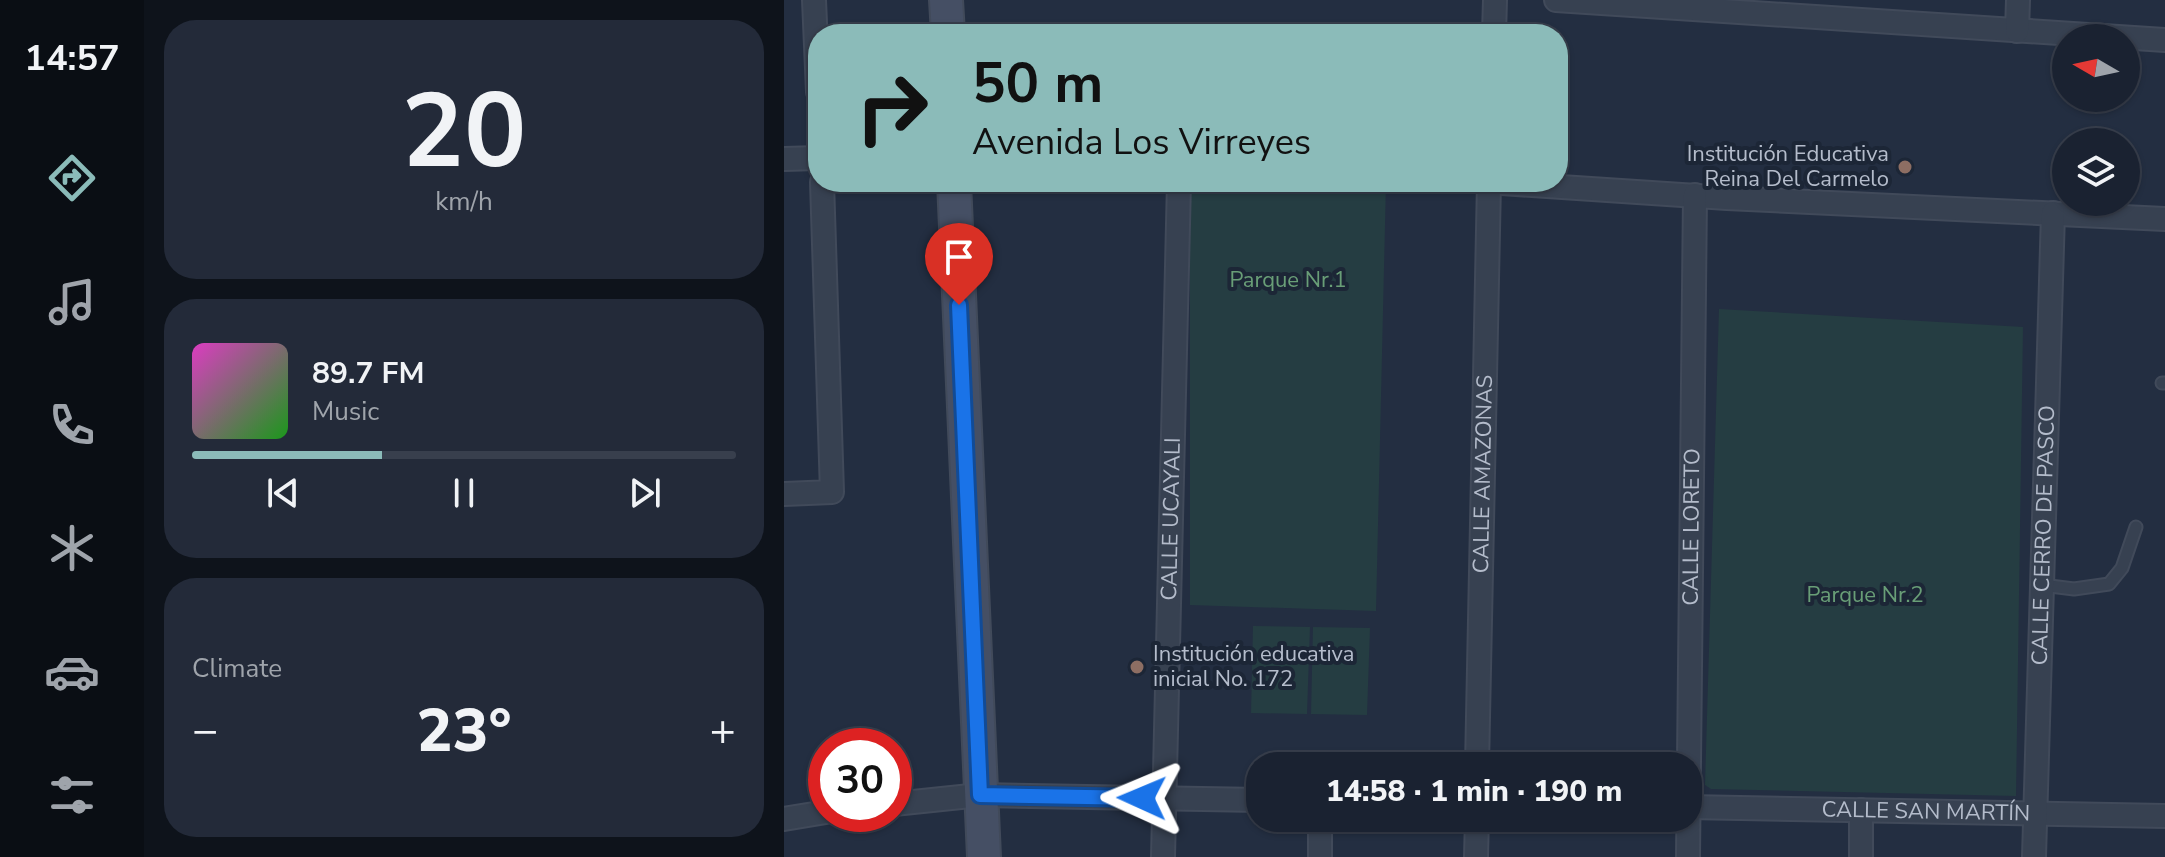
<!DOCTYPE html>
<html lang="en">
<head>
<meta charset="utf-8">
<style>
  :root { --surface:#1a2231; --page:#232a39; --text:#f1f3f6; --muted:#9fa4ab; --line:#383f4d; --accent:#8bbbb9 }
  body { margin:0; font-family:"Nunito Sans",sans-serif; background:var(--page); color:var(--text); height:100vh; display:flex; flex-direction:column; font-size:30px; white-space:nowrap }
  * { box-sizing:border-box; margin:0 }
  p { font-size:26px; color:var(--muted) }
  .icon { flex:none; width:44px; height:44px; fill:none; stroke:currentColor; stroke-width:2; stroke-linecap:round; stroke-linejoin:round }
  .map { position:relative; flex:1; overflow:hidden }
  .side { display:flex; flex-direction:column; gap:20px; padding:20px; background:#0e131b; width:640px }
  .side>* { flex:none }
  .hud { position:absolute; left:24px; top:24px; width:760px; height:168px; border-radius:32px; box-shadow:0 2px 6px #0004,0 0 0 2px var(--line); background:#8bbbb9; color:#111; overflow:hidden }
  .needle { width:52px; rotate:279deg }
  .tools { position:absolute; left:1268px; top:24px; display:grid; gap:16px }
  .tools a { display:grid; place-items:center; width:88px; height:88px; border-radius:50%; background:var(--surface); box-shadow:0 2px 6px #0004,0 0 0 2px var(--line); font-size:40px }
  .speed { position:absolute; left:24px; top:728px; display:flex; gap:16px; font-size:40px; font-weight:700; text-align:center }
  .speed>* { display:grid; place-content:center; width:104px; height:104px; border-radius:50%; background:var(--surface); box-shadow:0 2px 6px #0004,0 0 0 2px var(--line); line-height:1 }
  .speed .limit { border:12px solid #d22; background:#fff; color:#111 }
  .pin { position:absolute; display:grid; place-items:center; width:68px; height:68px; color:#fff; margin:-82px -34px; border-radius:50% 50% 50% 0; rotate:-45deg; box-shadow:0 0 8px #0007 }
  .pin .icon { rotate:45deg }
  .me { position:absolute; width:88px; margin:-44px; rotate:271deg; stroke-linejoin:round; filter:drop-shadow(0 0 6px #0008) }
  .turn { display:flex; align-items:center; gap:28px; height:168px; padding:0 32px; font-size:36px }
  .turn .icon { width:104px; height:104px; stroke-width:2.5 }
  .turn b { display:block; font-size:56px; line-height:68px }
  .big { font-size:60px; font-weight:800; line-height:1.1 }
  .side .widget { flex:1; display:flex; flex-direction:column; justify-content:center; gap:12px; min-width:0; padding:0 28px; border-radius:32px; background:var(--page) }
  .side .dial { align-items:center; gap:0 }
  .dial b { font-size:104px; line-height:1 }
  .song { display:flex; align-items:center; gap:24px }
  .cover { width:96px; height:96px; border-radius:12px; background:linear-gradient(135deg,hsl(310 70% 55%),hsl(120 70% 35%)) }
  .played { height:8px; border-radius:4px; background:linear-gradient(90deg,var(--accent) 35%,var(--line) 35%) }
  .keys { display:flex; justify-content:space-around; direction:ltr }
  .heat { display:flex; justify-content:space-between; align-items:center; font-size:44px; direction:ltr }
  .trip { position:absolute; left:462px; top:752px; width:456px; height:80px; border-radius:32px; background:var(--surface); box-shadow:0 2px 6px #0004,0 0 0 2px var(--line); font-weight:800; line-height:80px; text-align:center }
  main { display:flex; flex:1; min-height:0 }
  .dock { display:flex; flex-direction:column; width:144px; justify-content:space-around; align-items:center; background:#0a0e14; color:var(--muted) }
  .dock .icon { width:56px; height:56px }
  .dock .selected { color:var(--accent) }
  .dock b { font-size:36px; color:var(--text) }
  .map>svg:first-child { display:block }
  .green { fill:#253d42 }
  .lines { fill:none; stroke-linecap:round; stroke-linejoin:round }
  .lane-casing { stroke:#414a5a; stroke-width:15 }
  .street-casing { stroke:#414a5a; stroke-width:26 }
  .secondary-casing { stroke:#414a5a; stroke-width:36 }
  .lane { stroke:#374151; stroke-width:11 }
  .street { stroke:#374151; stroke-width:22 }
  .secondary { stroke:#454f64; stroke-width:32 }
  .route-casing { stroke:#114b97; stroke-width:20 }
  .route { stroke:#1a73e8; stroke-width:14 }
  .education-dot { fill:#8d6e63; stroke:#1c2636; stroke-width:3 }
  .labels { text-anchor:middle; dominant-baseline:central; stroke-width:8; stroke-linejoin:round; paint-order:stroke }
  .poi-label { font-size:22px; fill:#b4bccb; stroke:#1c2636; text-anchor:end }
  .park-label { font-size:22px; fill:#699e77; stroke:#1c2636 }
  .street-label { font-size:22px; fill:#b4bccb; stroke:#1c2636 }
</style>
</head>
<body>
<main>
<nav class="dock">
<b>14:57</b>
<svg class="icon selected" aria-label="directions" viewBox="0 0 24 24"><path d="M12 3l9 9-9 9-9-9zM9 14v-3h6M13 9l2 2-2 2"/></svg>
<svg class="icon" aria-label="music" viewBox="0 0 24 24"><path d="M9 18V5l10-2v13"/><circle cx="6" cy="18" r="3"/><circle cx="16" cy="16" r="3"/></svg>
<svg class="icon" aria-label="phone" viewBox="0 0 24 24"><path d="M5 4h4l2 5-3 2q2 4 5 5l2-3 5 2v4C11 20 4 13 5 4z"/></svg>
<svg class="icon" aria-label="climate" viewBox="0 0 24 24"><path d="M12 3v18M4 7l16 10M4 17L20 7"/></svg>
<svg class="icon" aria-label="car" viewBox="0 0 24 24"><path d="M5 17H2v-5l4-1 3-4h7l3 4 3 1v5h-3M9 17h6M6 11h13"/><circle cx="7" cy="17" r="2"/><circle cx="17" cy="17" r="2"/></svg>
<svg class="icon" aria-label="filters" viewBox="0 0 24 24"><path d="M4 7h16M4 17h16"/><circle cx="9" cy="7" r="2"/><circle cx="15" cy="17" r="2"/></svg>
</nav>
<section class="side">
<div class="widget dial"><b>20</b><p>km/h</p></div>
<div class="widget">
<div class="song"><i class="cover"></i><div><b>89.7 FM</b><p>Music</p></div></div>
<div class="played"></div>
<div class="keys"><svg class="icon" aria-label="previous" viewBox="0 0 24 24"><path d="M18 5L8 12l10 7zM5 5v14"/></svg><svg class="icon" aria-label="pause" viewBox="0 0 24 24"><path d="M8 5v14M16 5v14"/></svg><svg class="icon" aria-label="next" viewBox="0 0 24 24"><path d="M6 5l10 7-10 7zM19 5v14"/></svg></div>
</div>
<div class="widget"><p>Climate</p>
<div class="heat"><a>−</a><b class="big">23°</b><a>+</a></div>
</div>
</section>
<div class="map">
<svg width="1381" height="857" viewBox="0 0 1381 857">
  <rect width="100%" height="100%" fill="#232e41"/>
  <path class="green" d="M406 182H602L592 611 406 605Z
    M935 309 1239 327 1232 796 927 789 921 785Z
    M469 626 526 627 523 714 467 713Z
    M529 627 586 628 583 715 527 714Z"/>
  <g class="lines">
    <defs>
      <path id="lane" d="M1378 383H1381
        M1258 585 1290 589 1325 584 1338 568 1352 527"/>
      <g id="street">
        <path d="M30 0 34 92"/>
        <path d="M772 0 1381 40"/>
        <path d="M1233 31 1234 0"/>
        <path d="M710 34 711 0"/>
        <path d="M0 159 34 158"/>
        <path d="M703 182 943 198 1381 219"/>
        <path d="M0 494 48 492 38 182"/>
        <path id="s1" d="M693 766 705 182"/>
        <path d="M110 804 196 795 476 800"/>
        <path id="s2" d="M904 807 1381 816"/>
        <path d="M0 819 42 812"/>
        <path id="s3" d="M379 857 395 182"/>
        <path d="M536 857V818"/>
        <path d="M692 857 693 818"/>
        <path id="s4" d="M904 857 911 195"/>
        <path d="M1077 857V810"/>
        <path id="s5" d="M1250 857 1269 213"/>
      </g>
      <path id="secondary" d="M162 0 164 34
        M170 182 200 857"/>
    </defs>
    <use href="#lane" class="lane-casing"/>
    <use href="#street" class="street-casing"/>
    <use href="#secondary" class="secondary-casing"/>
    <use href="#lane" class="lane"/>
    <use href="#street" class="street"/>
    <use href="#secondary" class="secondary"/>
  </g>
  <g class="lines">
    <defs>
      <path id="route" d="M175 305 196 795 358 798"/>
    </defs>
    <use href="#route" class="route-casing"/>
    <use href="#route" class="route"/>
  </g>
  <g class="education-dot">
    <circle cx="1121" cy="167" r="8"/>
    <circle cx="353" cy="667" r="8"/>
  </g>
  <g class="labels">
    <g class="poi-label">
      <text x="1105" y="154">Institución Educativa<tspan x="1105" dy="25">Reina Del Carmelo</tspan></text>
      <text x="369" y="654" text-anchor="start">Institución educativa<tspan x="369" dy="25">inicial No. 172</tspan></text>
    </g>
    <g class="park-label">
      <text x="504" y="280">Parque Nr.1</text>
      <text x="1081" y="595">Parque Nr.2</text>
    </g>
    <g class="street-label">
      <text stroke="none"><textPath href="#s1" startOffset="292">CALLE AMAZONAS</textPath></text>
      <text stroke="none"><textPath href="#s3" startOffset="338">CALLE UCAYALI</textPath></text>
      <text stroke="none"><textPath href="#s4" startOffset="330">CALLE LORETO</textPath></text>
      <text stroke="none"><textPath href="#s5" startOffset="322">CALLE CERRO DE PASCO</textPath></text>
      <text stroke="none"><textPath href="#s2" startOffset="238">CALLE SAN MARTÍN</textPath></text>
    </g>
  </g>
</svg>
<div class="tools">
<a><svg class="needle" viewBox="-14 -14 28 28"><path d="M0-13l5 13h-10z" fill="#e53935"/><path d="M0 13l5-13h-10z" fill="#9fa4ab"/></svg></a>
<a><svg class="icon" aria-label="layers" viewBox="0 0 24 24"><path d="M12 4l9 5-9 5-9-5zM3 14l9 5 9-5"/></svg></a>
</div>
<div class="speed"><div class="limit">30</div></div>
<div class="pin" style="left:175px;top:305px;background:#d93025"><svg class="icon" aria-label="arrive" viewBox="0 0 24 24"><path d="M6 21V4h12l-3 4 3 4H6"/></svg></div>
<svg class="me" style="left:358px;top:798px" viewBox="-20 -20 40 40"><path d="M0-17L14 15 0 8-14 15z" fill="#1a73e8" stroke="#fff" stroke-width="4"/></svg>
<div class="trip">14:58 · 1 min · 190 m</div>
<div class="hud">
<div class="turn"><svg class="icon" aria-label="right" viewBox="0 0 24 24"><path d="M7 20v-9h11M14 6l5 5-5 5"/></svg><div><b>50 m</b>Avenida Los Virreyes</div></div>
</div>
</div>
</main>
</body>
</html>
